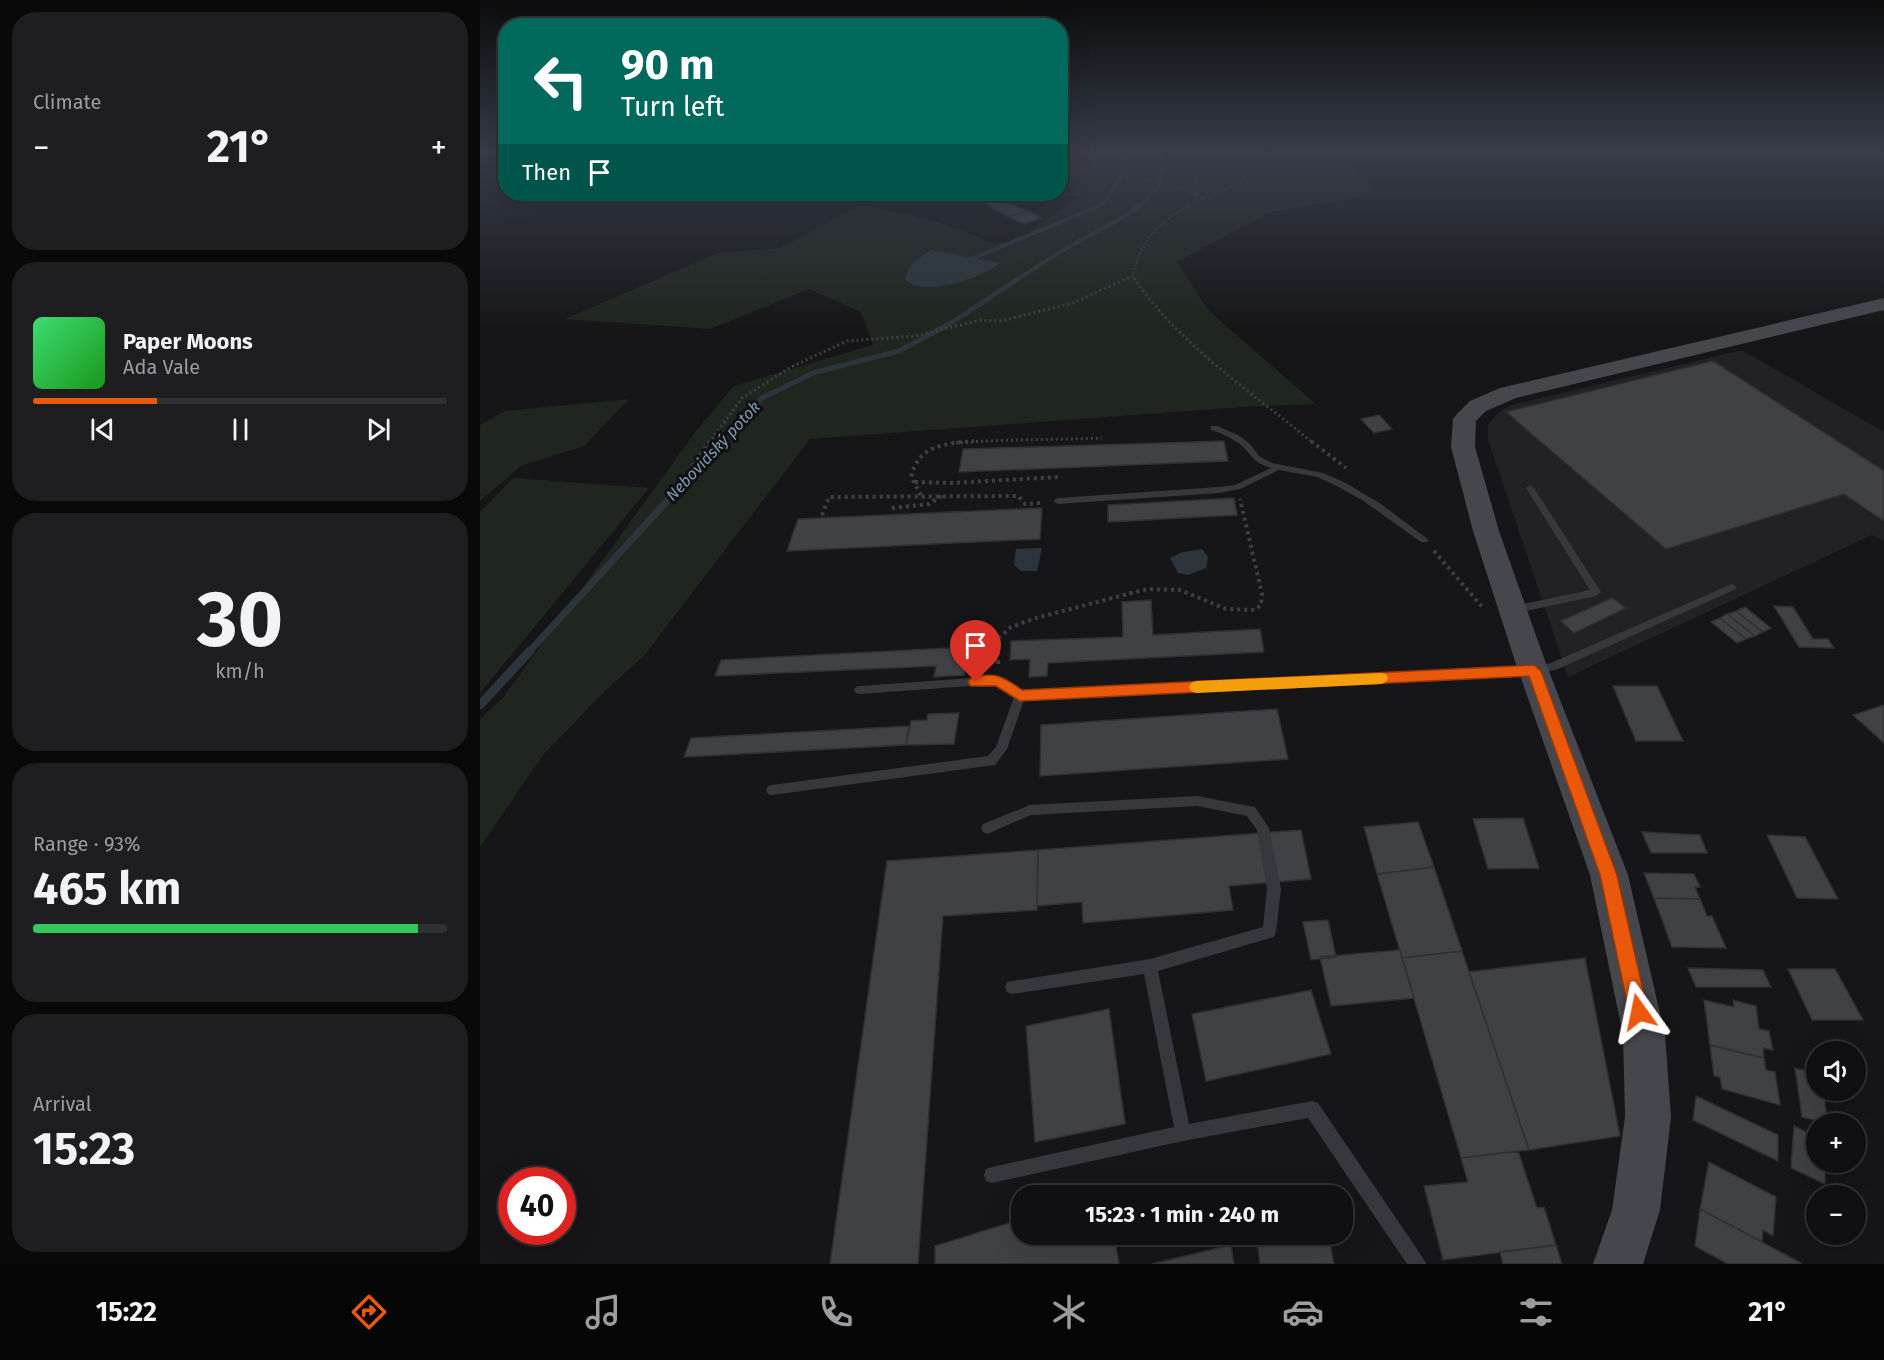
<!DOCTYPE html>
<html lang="en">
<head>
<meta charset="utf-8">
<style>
  :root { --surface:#101012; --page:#1e1e20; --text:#f1f3f6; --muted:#9c9d9f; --line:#303032; --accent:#ea580c }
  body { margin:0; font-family:"Fira Sans",sans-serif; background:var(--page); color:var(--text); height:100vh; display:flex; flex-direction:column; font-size:22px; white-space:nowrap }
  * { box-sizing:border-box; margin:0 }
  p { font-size:20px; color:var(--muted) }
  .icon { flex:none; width:33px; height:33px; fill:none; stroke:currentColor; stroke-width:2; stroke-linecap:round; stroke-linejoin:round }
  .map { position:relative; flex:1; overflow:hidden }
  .drawer { display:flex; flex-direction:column; gap:12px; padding:12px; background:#09090a; width:480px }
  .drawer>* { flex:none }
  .banner { position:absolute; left:18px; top:18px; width:570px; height:183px; border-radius:24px; box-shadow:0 6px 24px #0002,0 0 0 2px var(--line); background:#00695c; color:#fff; overflow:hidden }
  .fabs { position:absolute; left:1326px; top:1041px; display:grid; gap:12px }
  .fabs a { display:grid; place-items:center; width:60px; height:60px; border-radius:50%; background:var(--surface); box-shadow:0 6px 24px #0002,0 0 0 2px var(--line); font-size:30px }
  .speed { position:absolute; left:18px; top:1167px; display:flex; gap:12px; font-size:30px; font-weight:700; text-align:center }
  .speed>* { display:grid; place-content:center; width:78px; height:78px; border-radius:50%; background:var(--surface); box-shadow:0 6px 24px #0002,0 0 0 2px var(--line); line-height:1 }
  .speed .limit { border:9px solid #d22; background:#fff; color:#111 }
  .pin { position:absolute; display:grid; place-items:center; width:51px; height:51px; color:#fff; margin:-62px -26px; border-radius:50% 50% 50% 0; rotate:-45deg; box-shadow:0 0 6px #0007 }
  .pin .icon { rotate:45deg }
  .me { position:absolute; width:66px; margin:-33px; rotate:348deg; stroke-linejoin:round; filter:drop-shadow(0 0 4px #0008) }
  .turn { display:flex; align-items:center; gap:21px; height:126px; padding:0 24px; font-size:27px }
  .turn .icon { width:78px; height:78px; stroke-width:2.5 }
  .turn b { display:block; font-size:42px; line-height:51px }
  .then { display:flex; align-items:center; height:57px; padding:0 24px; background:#0003; gap:12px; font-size:22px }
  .big { font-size:45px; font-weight:700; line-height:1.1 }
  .drawer .tile { flex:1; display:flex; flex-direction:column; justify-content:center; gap:9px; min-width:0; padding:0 21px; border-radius:24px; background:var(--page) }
  .drawer .dial { align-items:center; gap:0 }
  .dial b { font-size:78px; line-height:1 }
  .song { display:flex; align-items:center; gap:18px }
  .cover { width:72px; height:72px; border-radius:9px; background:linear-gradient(135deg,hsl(140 70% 55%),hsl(120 70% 35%)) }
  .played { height:6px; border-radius:3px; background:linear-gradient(90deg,var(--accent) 30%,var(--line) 30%) }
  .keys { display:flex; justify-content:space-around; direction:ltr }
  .heat { display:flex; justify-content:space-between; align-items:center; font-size:33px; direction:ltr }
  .charge { height:9px; border-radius:4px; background:linear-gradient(90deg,#34c759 93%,var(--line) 0) }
  .trip { position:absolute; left:531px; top:1185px; width:342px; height:60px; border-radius:24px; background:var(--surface); box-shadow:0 6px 24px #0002,0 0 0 2px var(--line); font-weight:700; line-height:60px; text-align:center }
  .tab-bar { display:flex; height:96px; justify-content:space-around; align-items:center; background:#060607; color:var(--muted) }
  .tab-bar .icon { width:42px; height:42px }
  .tab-bar .active { color:var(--accent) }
  .tab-bar b { font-size:27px; color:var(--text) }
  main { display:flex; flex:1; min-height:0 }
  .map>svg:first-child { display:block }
  .built { fill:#222225 }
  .green { fill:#1e261f }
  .water { fill:#2c353c }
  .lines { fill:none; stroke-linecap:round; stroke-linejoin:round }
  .stream-far3 { stroke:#2c353c; stroke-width:4 }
  .stream-far2 { stroke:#2c353c; stroke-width:5 }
  .stream-far1 { stroke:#2c353c; stroke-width:7 }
  .stream { stroke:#2c353c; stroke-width:9 }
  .building { fill:#404145; stroke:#303034; stroke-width:1.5 }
  .path-far3 { stroke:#3d3f44; stroke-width:2; stroke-dasharray:1.5 2; stroke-linecap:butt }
  .path-far2 { stroke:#3d3f44; stroke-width:3; stroke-dasharray:2 3; stroke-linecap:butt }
  .path-far1 { stroke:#3d3f44; stroke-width:4; stroke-dasharray:3 4; stroke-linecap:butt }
  .path { stroke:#3d3f44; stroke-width:4.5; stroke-dasharray:4 5; stroke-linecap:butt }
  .lane { fill:#37383d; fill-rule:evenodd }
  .secondary { fill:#45474d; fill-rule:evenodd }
  .route { fill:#ea580c; stroke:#983908; stroke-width:1.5 }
  .slow { fill:#f59e0b }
  .labels { text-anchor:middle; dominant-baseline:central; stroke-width:6; stroke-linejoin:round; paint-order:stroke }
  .far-water-label { font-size:16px; font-style:italic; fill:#7f9bb3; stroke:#111113 }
</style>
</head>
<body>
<main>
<section class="drawer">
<div class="tile"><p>Climate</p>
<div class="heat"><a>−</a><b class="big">21°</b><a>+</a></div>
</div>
<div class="tile">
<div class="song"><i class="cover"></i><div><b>Paper Moons</b><p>Ada Vale</p></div></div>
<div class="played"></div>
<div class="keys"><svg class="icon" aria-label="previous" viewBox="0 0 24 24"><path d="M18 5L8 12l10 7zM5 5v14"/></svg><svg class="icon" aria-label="pause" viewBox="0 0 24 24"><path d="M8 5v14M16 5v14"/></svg><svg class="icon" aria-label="next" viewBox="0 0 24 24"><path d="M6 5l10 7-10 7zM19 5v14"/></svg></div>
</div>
<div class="tile dial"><b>30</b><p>km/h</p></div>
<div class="tile"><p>Range · 93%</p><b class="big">465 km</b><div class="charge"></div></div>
<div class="tile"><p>Arrival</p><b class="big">15:23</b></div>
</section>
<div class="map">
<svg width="1404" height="1264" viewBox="0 0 1404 1264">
  <rect width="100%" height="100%" fill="#161618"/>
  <path class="built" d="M1262 350 1404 432V541L1392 535 1088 677 1008 440V425L1018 413 1031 405Z"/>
  <path class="green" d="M581 152H863L893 190 883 197 791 212 697 262 728 310 836 404 762 407 330 439 163 657 127 689 63 755 0 847V719L23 698 216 431 254 386 393 345 381 312 329 289 230 329 85 319 238 253 300 248 383 205 461 223 514 243 537 242 598 196 382 200 392 194H580Z
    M149 399 104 446 41 466 0 501V425L25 411Z
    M33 478 169 488 0 693V512Z"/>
  <path class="water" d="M451 250 521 263C500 278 447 298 425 280 426 265 440 258 451 250Z
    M562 548 557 571H541L534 565 536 549Z
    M722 549 728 557 726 568 708 575 698 573 690 558 700 553Z"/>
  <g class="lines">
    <path class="stream-far3" d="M491 259 617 207 627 199 647 166 644 159 663 152
      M537 280C559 265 581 251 605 238 628 225 656 213 674 192 682 183 685 162 679 152"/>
    <path class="stream-far2" d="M241 443 282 398 333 373 419 351 473 322 539 278"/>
    <path class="stream-far1" d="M49 652 242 441"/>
    <path class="stream" d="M0 705 50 651"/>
  </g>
  <path class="building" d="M521 199 546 211 529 217 505 204Z
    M548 211 562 218 544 224 529 217Z
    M1233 361 1404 471V521L1364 494 1186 549 1026 412Z
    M899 415 912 429 894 433 881 419Z
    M744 441 748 461 479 472 483 449Z
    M754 498 757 515 628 522V505Z
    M562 508 560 539 307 551 318 519Z
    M1132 598 1146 608 1094 633 1081 621Z
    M671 600 673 635 780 629 784 652 568 663 567 676 549 677 550 659 530 660 531 641 643 637 642 602Z
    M1294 606 1313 607 1333 639H1348L1354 648 1319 647Z
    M1265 607 1291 628 1283 632 1256 611Z
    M1256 611 1283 632 1275 636 1247 614Z
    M1247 614 1275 636 1266 639 1240 618Z
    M1240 618 1266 639 1257 643 1231 622Z
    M488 647 484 675 454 677 456 666 235 676 241 660Z
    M1133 686H1177L1203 741H1156Z
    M1404 705V743L1373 715Z
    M797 709 808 759 560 776 561 725Z
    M479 713 474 744 426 745 431 721 447 720 448 714Z
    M429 726 426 745 204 757 211 738Z
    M1043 818 1059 868 1008 869 993 819Z
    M938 822 954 867 897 874 884 827Z
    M821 830 831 879 749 886 753 910 603 923 602 902 557 906 558 850Z
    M1162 832 1220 835 1227 853H1171Z
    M1287 835 1325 837 1358 899 1317 898Z
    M558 850 557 910 463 916 438 1264H350L407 861Z
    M954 867 982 951 922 958 897 874Z
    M1164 873 1214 874 1220 887H1215L1220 899 1174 898Z
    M1174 898 1220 899 1227 916H1232L1246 948 1192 947Z
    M848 920 856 957 831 960 823 922Z
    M920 950 934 998 851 1006 840 957Z
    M982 951 989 972 1049 1150 981 1158 922 958Z
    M1105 958 1140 1136 1049 1150 989 972Z
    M1208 968 1283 970 1291 987H1216Z
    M1308 969H1355L1383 1020H1332Z
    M831 990 851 1054 726 1081 712 1014Z
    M1224 1000 1254 1007 1253 1000 1276 1006 1279 1029 1289 1031 1293 1050 1283 1048 1284 1058 1230 1045Z
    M629 1009 645 1124 555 1142 546 1026Z
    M1230 1045 1284 1058 1286 1070 1295 1072 1300 1105 1242 1089 1240 1077 1234 1076Z
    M1315 1068 1336 1073V1090H1343L1348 1124 1322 1117Z
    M1216 1096 1298 1135V1161L1213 1120Z
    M1314 1126 1336 1137V1162H1345V1184L1311 1168Z
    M1038 1151 1057 1208 1064 1207 1076 1245 963 1260 944 1186 988 1182 981 1158Z
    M1229 1162 1296 1197 1293 1236 1283 1230 1282 1242 1220 1209Z
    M1220 1209 1321 1263V1264H1248L1215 1246Z
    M542 1219V1234H634L639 1264H455V1246Z
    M798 1234H848L854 1264H780L777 1240Z
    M751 1245 754 1264H672Z
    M1076 1245 1082 1264H1023L1020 1252Z"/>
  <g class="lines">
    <path class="path-far3" d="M672 152 675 163 666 180 690 184 725 198
      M713 152 712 161 716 166 715 193
      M580 187 635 152
      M543 201 559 199 571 194
      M645 280 653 276
      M655 280 653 276C665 217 711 204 761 182L769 164 770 152"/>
    <path class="path-far2" d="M654 278C700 346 771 391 833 443
      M229 443 262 398 311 367 367 341 435 336 501 320 521 321 593 303 648 278
      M476 443C525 439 573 440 622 438"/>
    <path class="path-far1" d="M831 441 866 468
      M208 472 230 441
      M435 482 472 483 578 477
      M441 495 431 477C439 444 465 444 494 441
      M412 508 449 504 463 495
      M342 515 349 497 538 496 545 504 562 503
      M954 551 1004 609
      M518 652V639L531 627 556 618 667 589 700 590 746 609 775 610 781 605 782 594 760 499"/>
    <path class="path" d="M518 651V665"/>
    <path class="lane" d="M731 426H737L758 435 769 443 779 456 792 463 843 473 864 482 901 504 949 540 947 542H941L882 500 857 486 837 477 799 470 760 489 739 493 578 504 573 501 578 498 739 487 755 485 791 468C772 462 773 456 761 445 752 438 742 433 731 430Z
      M1050 485 1054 488 1121 592 1116 596 1033 614 1029 613 1028 610 1029 607 1110 590 1046 488Z
      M1252 584 1257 587 1256 589 1078 669 1054 675 544 700 527 749 515 765 292 795 288 794 286 790 288 786 292 785 508 756 516 747 534 697 517 684 380 694 376 693 374 690 376 687 380 686 519 676 542 692 1054 667 1071 663Z
      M717 796 775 807 789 828 801 889 796 932 794 937 678 971 709 1124 832 1101 838 1103 943 1258 946 1264H927L828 1118 703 1141 512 1183 506 1181 504 1175 506 1169 512 1167 694 1127 664 974 532 994 527 992 525 987 527 982 670 959 783 927 787 889 777 830 767 816 717 806 551 815 507 834 503 832 501 828 503 824 550 805Z"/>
    <path class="secondary" d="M1404 298V310L1036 398 1006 411 996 421 995 447 1019 531 1065 661 1148 875 1185 1035 1191 1117 1180 1210 1163 1264H1113L1132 1210 1145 1117 1143 1035 1110 875 1035 661 993 531 971 447 973 419 977 414 990 401 1020 388Z"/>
  </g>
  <linearGradient id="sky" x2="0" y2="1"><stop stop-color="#0c0c0d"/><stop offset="0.46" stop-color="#363c48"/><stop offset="1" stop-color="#363c48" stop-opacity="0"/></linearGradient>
  <rect width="1404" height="329" fill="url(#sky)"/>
  <path class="route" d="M1054 665 1061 671 1137 875 1168 1012 1166 1019 1159 1022 1152 1019 1149 1012 1120 875 1049 676 540 701 516 686H491L488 682 491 678C514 671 524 677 542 690Z"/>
  <path class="slow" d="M901 673 906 674 908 678 906 682 901 684 716 693 711 691 709 687 711 683 716 681Z"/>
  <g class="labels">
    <g class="far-water-label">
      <text transform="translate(233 451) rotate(-47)">Nebovidský potok</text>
    </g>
  </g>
</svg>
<div class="fabs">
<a><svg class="icon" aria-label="sound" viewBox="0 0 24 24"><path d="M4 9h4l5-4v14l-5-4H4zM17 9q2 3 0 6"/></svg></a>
<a>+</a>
<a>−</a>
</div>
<div class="speed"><div class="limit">40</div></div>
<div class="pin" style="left:496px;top:682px;background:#d93025"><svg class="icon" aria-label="arrive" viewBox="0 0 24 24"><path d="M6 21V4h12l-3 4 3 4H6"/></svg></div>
<svg class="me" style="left:1159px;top:1012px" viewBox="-20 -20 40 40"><path d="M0-17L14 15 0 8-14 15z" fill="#ea580c" stroke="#fff" stroke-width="4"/></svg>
<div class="trip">15:23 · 1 min · 240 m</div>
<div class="banner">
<div class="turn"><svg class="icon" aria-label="left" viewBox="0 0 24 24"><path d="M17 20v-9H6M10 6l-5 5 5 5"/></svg><div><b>90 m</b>Turn left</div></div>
<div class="then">Then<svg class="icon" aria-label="arrive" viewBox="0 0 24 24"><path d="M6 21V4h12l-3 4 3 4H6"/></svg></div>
</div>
</div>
</main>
<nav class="tab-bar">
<b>15:22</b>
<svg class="icon active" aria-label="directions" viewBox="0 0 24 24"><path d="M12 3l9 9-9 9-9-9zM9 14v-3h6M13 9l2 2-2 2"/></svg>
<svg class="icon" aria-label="music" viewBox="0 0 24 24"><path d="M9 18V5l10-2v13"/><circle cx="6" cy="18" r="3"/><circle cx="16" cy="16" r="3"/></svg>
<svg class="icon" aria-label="phone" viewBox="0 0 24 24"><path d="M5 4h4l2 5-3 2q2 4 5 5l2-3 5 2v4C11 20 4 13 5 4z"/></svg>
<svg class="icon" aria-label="climate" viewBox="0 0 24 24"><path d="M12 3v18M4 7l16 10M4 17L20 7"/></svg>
<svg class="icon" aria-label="car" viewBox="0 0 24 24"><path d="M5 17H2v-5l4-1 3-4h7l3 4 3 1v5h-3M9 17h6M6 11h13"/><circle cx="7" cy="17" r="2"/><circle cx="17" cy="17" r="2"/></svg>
<svg class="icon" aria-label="filters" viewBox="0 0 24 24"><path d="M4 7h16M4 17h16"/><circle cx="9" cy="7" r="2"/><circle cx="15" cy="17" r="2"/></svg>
<b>21°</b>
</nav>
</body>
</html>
